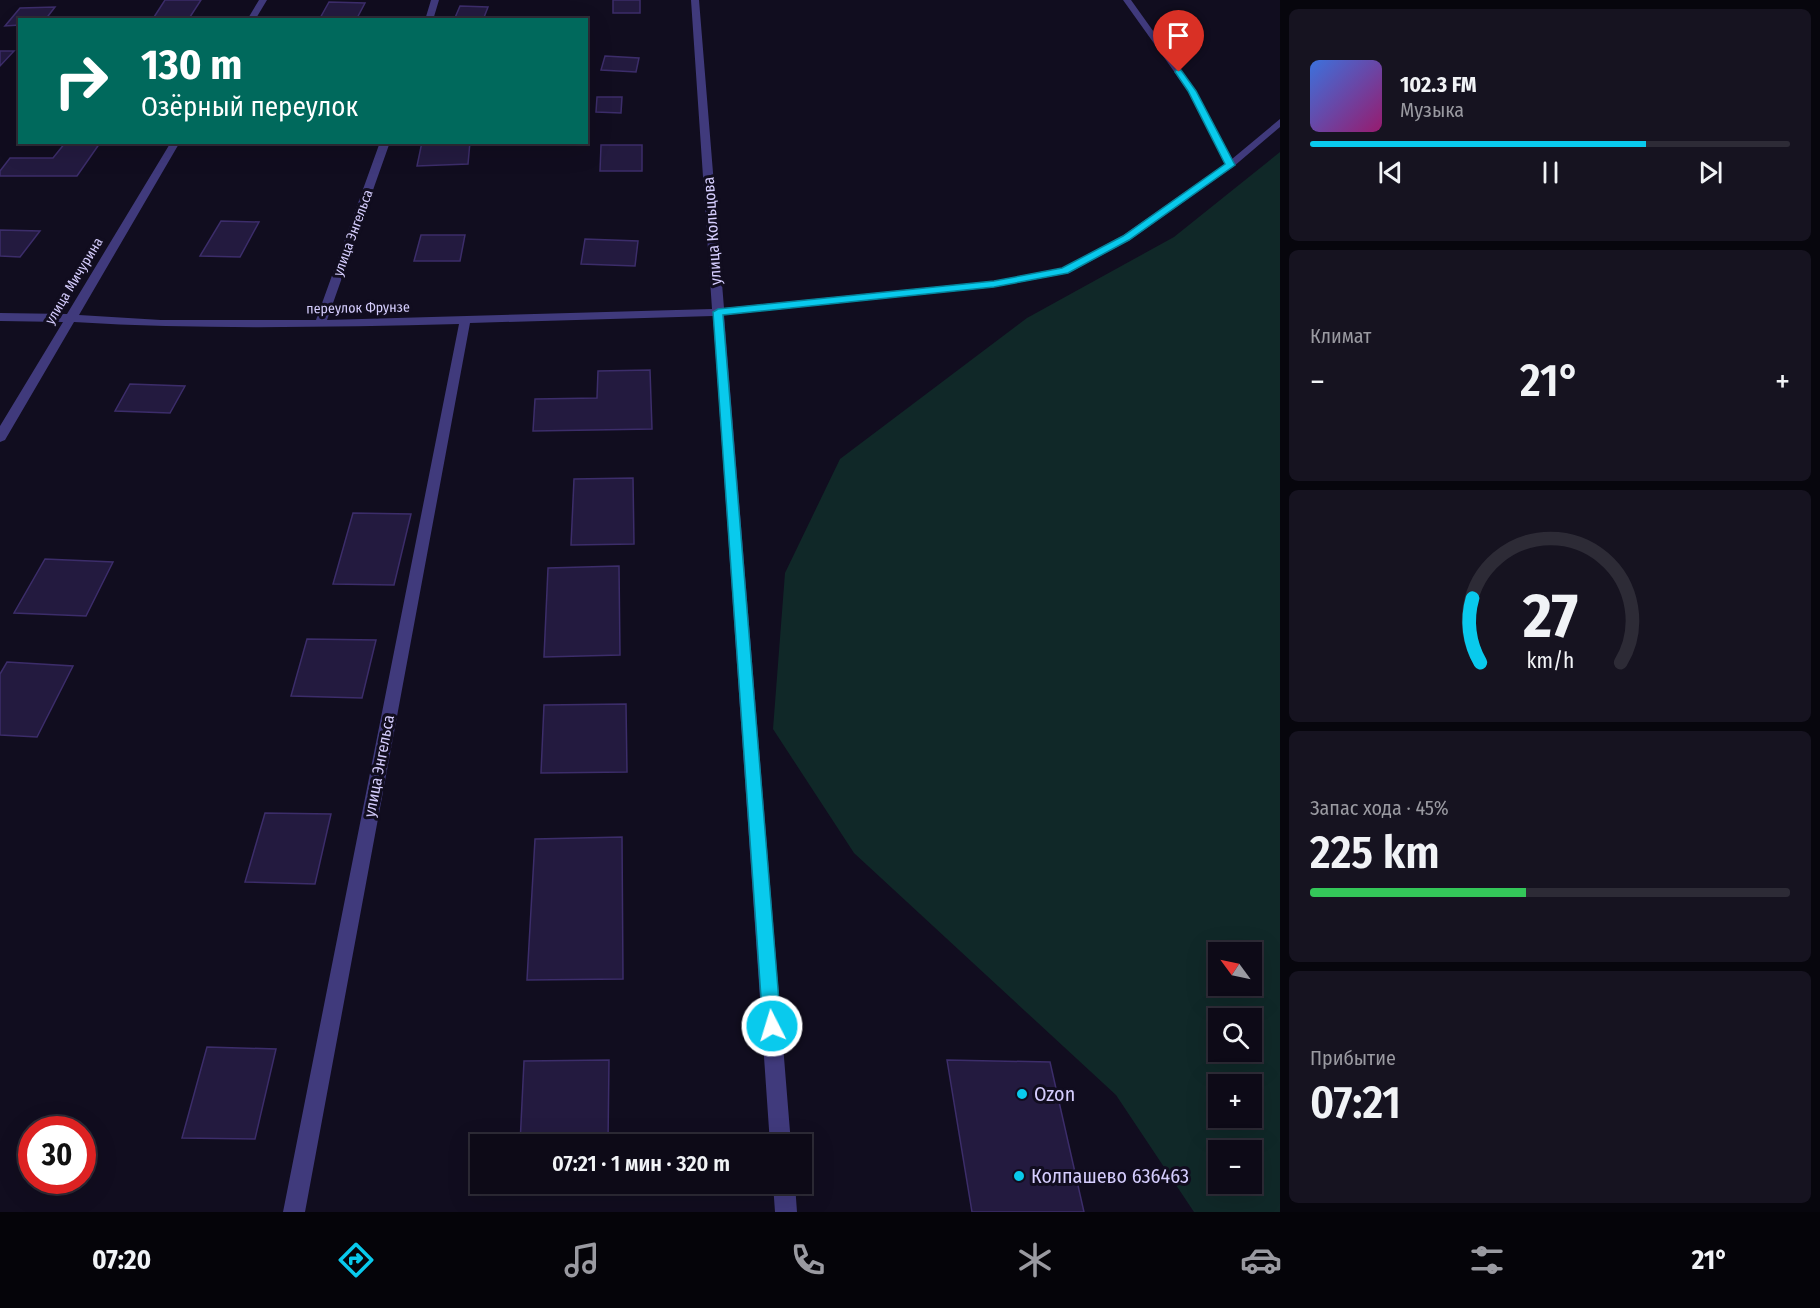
<!DOCTYPE html>
<html lang="ru">
<head>
<meta charset="utf-8">
<style>
  :root { --surface:#0d0a17; --page:#161320; --text:#f1f3f6; --muted:#9a9aa1; --line:#2d2b36; --accent:#09caed }
  body { margin:0; font-family:"Fira Sans Condensed",sans-serif; background:var(--page); color:var(--text); height:100vh; display:flex; flex-direction:column; font-size:22px; white-space:nowrap }
  * { box-sizing:border-box; margin:0 }
  p { font-size:20px; color:var(--muted) }
  .icon { flex:none; width:33px; height:33px; fill:none; stroke:currentColor; stroke-width:2; stroke-linecap:round; stroke-linejoin:round }
  .map { position:relative; flex:1; overflow:hidden }
  .panel { display:flex; flex-direction:column; gap:9px; padding:9px; background:#07060d; width:540px }
  .panel>* { flex:none }
  .banner { position:absolute; left:18px; top:18px; width:570px; height:126px; border-radius:0px; box-shadow:0 6px 24px #0002,0 0 0 2px var(--line); background:#00695c; color:#fff; overflow:hidden }
  .needle { width:39px; rotate:303deg }
  .buttons { position:absolute; left:1208px; top:942px; display:grid; gap:12px }
  .buttons a { display:grid; place-items:center; width:54px; height:54px; border-radius:0px; background:var(--surface); box-shadow:0 6px 24px #0002,0 0 0 2px var(--line); font-size:30px }
  .speed { position:absolute; left:18px; top:1116px; display:flex; gap:12px; font-size:30px; font-weight:700; text-align:center }
  .speed>* { display:grid; place-content:center; width:78px; height:78px; border-radius:50%; background:var(--surface); box-shadow:0 6px 24px #0002,0 0 0 2px var(--line); line-height:1 }
  .speed .limit { border:9px solid #d22; background:#fff; color:#111 }
  .pin { position:absolute; display:grid; place-items:center; width:51px; height:51px; color:#fff; margin:-62px -26px; border-radius:50% 50% 50% 0; rotate:-45deg; box-shadow:0 0 6px #0007 }
  .pin .icon { rotate:45deg }
  .me { position:absolute; width:66px; margin:-33px; rotate:355deg; stroke-linejoin:round; filter:drop-shadow(0 0 4px #0008) }
  .turn { display:flex; align-items:center; gap:21px; height:126px; padding:0 24px; font-size:27px }
  .turn .icon { width:78px; height:78px; stroke-width:2.5 }
  .turn b { display:block; font-size:42px; line-height:51px }
  .big { font-size:45px; font-weight:600; line-height:1.1 }
  .panel .card { flex:1; display:flex; flex-direction:column; justify-content:center; gap:9px; min-width:0; padding:0 21px; border-radius:9px; background:var(--page) }
  .panel .dial { align-items:center; gap:0 }
  .dial svg { height:156px; overflow:visible; fill:none; stroke:var(--line); stroke-width:7; stroke-linecap:round; text-anchor:middle }
  .dial text { fill:var(--text); stroke:none }
  .song { display:flex; align-items:center; gap:18px }
  .cover { width:72px; height:72px; border-radius:9px; background:linear-gradient(135deg,hsl(220 70% 55%),hsl(320 70% 35%)) }
  .played { height:6px; border-radius:3px; background:linear-gradient(90deg,var(--accent) 70%,var(--line) 70%) }
  .keys { display:flex; justify-content:space-around; direction:ltr }
  .heat { display:flex; justify-content:space-between; align-items:center; font-size:33px; direction:ltr }
  .charge { height:9px; border-radius:4px; background:linear-gradient(90deg,#34c759 45%,var(--line) 0) }
  .trip { position:absolute; left:470px; top:1134px; width:342px; height:60px; border-radius:0px; background:var(--surface); box-shadow:0 6px 24px #0002,0 0 0 2px var(--line); font-weight:600; line-height:60px; text-align:center }
  .menu { display:flex; height:96px; justify-content:space-around; align-items:center; background:#050409; color:var(--muted) }
  .menu .icon { width:42px; height:42px }
  .menu .on { color:var(--accent) }
  .menu b { font-size:27px; color:var(--text) }
  main { display:flex; flex:1; min-height:0 }
  .map>svg:first-child { display:block }
  .green { fill:#102828; fill-rule:evenodd }
  .building { fill:#231a3f; stroke:#3c2d6a; stroke-width:1.5 }
  .lines { fill:none; stroke-linecap:round; stroke-linejoin:round }
  .minor { fill:#403a7c; fill-rule:evenodd }
  .route { fill:#09caed; stroke:#06839a; stroke-width:1.5 }
  .poi-dot { fill:#09caed; stroke:#110d1f; stroke-width:2 }
  .labels { text-anchor:middle; dominant-baseline:central; stroke-width:6; stroke-linejoin:round; paint-order:stroke }
  .far-street-label { font-size:14px; fill:#d5cdfd; stroke:#110d1f }
  .street-label { font-size:16px; fill:#d5cdfd; stroke:#110d1f }
  .near-poi-label { font-size:20px; fill:#d5cdfd; stroke:#110d1f; text-anchor:start }
</style>
</head>
<body>
<main>
<div class="map">
<svg width="1280" height="1212" viewBox="0 0 1280 1212">
  <rect width="100%" height="100%" fill="#110d1f"/>
  <path class="green" d="M1280 152V1212H1194L1116 1095 854 853 773 729 785 573 840 459 1027 318 1174 237ZM1218 952H1251V986H1218ZM1218 1018H1251V1052H1218ZM1218 1084H1251V1118H1218ZM1218 1150H1251V1184H1218Z"/>
  <path class="building" d="M165 0H201L190 17H154Z
    M613 0H640V13H613Z
    M329 2 365 3 356 20H319Z
    M460 6 488 7 483 20H454Z
    M55 7 45 20H20V25L5 26 20 8Z
    M0 51H14L0 66Z
    M605 56 639 58 636 72 601 70Z
    M597 97H622L621 113 596 112Z
    M422 142H470L468 164 417 166Z
    M65 143H100L77 176H0V171L10 158H53Z
    M601 145H642V171H600Z
    M221 221 259 222 240 257 200 256Z
    M0 230 40 231 20 257 0 256Z
    M421 235H465L460 261H414Z
    M585 239 638 241 635 266 581 264Z
    M650 370 652 429 533 431 535 399 597 398 598 371Z
    M130 384 185 386 170 413 115 411Z
    M633 478 634 544 571 545 574 479Z
    M353 513 411 514 394 585 333 584Z
    M45 559 113 562 86 616 14 613Z
    M619 566 620 655 544 657 548 568Z
    M307 639 376 640 362 698 291 696Z
    M7 662 73 666 37 737 0 735V674Z
    M626 704 627 772 541 773 544 705Z
    M265 813 331 814 315 884 245 882Z
    M622 837 623 979 527 980 535 839Z
    M207 1047 276 1049 255 1139 182 1138Z
    M609 1060 608 1144H520L524 1061Z
    M947 1060 1050 1062 1084 1212H972Z"/>
  <g class="lines">
    <path class="minor" d="M259 0H267L255 20H247Z
      M431 0H439L433 20H425Z
      M691 0H699L724 308 994 281 1062 268 1122 236 1225 164 1188 91 1123 0H1131L1196 91 1232 159 1280 119V127L1233 167 1130 240 1069 273 994 287 724 315 791 1144H770L713 316 470 323 305 1212H283L459 324C330 327 203 330 74 322L5 440 0 442V426L63 322 0 321V313L67 314 171 142H180L79 315 161 320H316L380 142H390L327 320 712 309Z
      M773 1184H795L797 1212H775Z"/>
  </g>
  <path class="route" d="M1176 70H1181L1196 91 1235 165 1129 240 1068 273 994 287 723 315 781 1026 778 1032 772 1035 766 1032 763 1026 713 312 718 309 994 281 1062 268 1123 236 1225 164 1188 91 1175 72Z"/>
  <g class="poi-dot">
    <circle cx="1022" cy="1094" r="6"/>
    <circle cx="1019" cy="1176" r="6"/>
  </g>
  <g class="labels">
    <g class="far-street-label">
      <text transform="translate(353 233) rotate(-70)">улица Энгельса</text>
      <text transform="translate(74 281) rotate(-59)">улица Мичурина</text>
      <text transform="translate(358 308) rotate(-1)">переулок Фрунзе</text>
    </g>
    <g class="street-label">
      <text transform="translate(712 231) rotate(-94)">улица Кольцова</text>
      <text transform="translate(379 766) rotate(-79)">улица Энгельса</text>
    </g>
    <g class="near-poi-label">
      <text x="1034" y="1094">Ozon</text>
      <text x="1031" y="1176">Колпашево 636463</text>
    </g>
  </g>
</svg>
<div class="buttons">
<a><svg class="needle" viewBox="-14 -14 28 28"><path d="M0-13l5 13h-10z" fill="#e53935"/><path d="M0 13l5-13h-10z" fill="#9a9aa1"/></svg></a>
<a><svg class="icon" aria-label="search" viewBox="0 0 24 24"><circle cx="10" cy="10" r="6"/><path d="M15 15l6 6"/></svg></a>
<a>+</a>
<a>−</a>
</div>
<div class="speed"><div class="limit">30</div></div>
<div class="pin" style="left:1179px;top:72px;background:#d93025"><svg class="icon" aria-label="arrive" viewBox="0 0 24 24"><path d="M6 21V4h12l-3 4 3 4H6"/></svg></div>
<svg class="me" style="left:772px;top:1026px" viewBox="-20 -20 40 40"><circle r="17" fill="#09caed" stroke="#fff" stroke-width="3"/><path d="M0-11L8 9 0 5-8 9z" fill="#fff"/></svg>
<div class="trip">07:21 · 1 мин · 320 m</div>
<div class="banner">
<div class="turn"><svg class="icon" aria-label="right" viewBox="0 0 24 24"><path d="M7 20v-9h11M14 6l5 5-5 5"/></svg><div><b>130 m</b>Озёрный переулок</div></div>
</div>
</div>
<section class="panel">
<div class="card">
<div class="song"><i class="cover"></i><div><b>102.3 FM</b><p>Музыка</p></div></div>
<div class="played"></div>
<div class="keys"><svg class="icon" aria-label="previous" viewBox="0 0 24 24"><path d="M18 5L8 12l10 7zM5 5v14"/></svg><svg class="icon" aria-label="pause" viewBox="0 0 24 24"><path d="M8 5v14M16 5v14"/></svg><svg class="icon" aria-label="next" viewBox="0 0 24 24"><path d="M6 5l10 7-10 7zM19 5v14"/></svg></div>
</div>
<div class="card"><p>Климат</p>
<div class="heat"><a>−</a><b class="big">21°</b><a>+</a></div>
</div>
<div class="card dial"><svg viewBox="0 0 100 80">
<path d="M14 69A42 42 0 1 1 86 69"/>
<path d="M14 69A42 42 0 0 1 10 36" stroke="#09caed"/>
<text x="50" y="56" font-size="32" font-weight="700">27</text>
<text x="50" y="72" font-size="11">km/h</text>
</svg></div>
<div class="card"><p>Запас хода · 45%</p><b class="big">225 km</b><div class="charge"></div></div>
<div class="card"><p>Прибытие</p><b class="big">07:21</b></div>
</section>
</main>
<nav class="menu">
<b>07:20</b>
<svg class="icon on" aria-label="directions" viewBox="0 0 24 24"><path d="M12 3l9 9-9 9-9-9zM9 14v-3h6M13 9l2 2-2 2"/></svg>
<svg class="icon" aria-label="music" viewBox="0 0 24 24"><path d="M9 18V5l10-2v13"/><circle cx="6" cy="18" r="3"/><circle cx="16" cy="16" r="3"/></svg>
<svg class="icon" aria-label="phone" viewBox="0 0 24 24"><path d="M5 4h4l2 5-3 2q2 4 5 5l2-3 5 2v4C11 20 4 13 5 4z"/></svg>
<svg class="icon" aria-label="climate" viewBox="0 0 24 24"><path d="M12 3v18M4 7l16 10M4 17L20 7"/></svg>
<svg class="icon" aria-label="car" viewBox="0 0 24 24"><path d="M5 17H2v-5l4-1 3-4h7l3 4 3 1v5h-3M9 17h6M6 11h13"/><circle cx="7" cy="17" r="2"/><circle cx="17" cy="17" r="2"/></svg>
<svg class="icon" aria-label="filters" viewBox="0 0 24 24"><path d="M4 7h16M4 17h16"/><circle cx="9" cy="7" r="2"/><circle cx="15" cy="17" r="2"/></svg>
<b>21°</b>
</nav>
</body>
</html>
